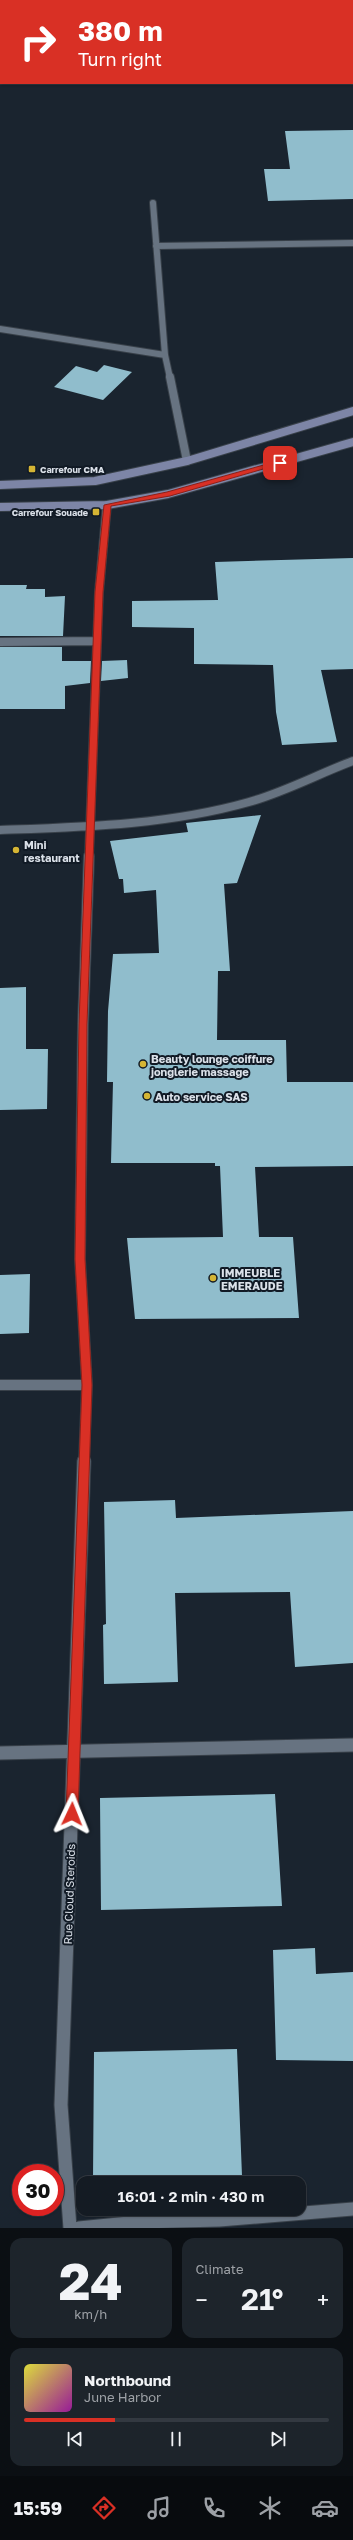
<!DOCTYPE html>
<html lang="en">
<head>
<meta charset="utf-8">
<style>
  :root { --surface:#141b23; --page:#1d242b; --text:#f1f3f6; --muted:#9da1a6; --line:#333941; --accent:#d93025 }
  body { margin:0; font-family:"Golos Text",sans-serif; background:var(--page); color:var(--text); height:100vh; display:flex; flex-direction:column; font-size:15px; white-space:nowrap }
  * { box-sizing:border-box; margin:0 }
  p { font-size:13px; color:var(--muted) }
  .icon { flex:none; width:22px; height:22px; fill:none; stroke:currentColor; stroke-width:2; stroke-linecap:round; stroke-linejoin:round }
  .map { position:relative; height:2228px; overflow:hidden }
  .side { display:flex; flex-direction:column; gap:10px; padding:10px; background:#0b0f13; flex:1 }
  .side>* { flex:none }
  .hud { position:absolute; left:0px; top:0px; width:353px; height:84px; box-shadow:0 1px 3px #0004,0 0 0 1px var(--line); background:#d93025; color:#fff; overflow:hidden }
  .speed { position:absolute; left:12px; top:2164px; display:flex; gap:8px; font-size:20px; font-weight:700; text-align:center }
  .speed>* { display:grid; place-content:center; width:52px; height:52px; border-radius:50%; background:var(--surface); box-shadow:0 1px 3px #0004,0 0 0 1px var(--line); line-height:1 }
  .speed .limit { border:6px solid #d22; background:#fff; color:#111 }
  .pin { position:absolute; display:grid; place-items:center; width:34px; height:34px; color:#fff; margin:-17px; border-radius:8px; box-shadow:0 2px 6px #0006 }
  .me { position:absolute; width:44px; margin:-22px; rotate:2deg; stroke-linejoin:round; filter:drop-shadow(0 0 3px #0008) }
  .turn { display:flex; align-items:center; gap:14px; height:84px; padding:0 12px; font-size:18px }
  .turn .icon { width:52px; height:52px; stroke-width:2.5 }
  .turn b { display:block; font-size:28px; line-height:34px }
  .big { font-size:30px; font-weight:600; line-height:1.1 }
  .side .tile { flex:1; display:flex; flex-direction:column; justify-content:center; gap:6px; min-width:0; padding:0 14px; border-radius:12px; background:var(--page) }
  .side .dial { align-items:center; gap:0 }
  .dial b { font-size:52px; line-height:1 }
  .song { display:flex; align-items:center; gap:12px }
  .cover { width:48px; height:48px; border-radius:6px; background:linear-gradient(135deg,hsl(60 70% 55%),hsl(300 70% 35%)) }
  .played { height:4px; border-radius:2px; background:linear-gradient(90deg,var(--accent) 30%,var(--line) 30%) }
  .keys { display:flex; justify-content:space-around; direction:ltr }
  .heat { display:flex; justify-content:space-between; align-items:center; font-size:22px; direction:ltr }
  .side .tiles { flex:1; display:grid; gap:10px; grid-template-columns:1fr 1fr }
  .tile:last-child { grid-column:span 2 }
  .trip { position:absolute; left:76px; top:2176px; width:230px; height:40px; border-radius:12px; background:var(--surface); box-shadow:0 1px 3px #0004,0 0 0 1px var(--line); font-weight:600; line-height:40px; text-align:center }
  .tabs { display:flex; height:64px; justify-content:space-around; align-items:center; background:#080b0e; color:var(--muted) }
  .tabs .icon { width:28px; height:28px }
  .tabs .current { color:var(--accent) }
  .tabs b { font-size:18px; color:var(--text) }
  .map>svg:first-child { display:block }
  .building { fill:#90bdcc }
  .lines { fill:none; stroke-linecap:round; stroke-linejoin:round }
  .minor-far3-casing { stroke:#384049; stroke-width:8 }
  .minor-far2-casing { stroke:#384049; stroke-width:10 }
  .minor-far1-casing { stroke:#384049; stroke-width:12 }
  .minor-casing { stroke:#384049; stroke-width:15 }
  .secondary-casing { stroke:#384049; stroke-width:10 }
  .minor-far3 { stroke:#677381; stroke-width:6 }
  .minor-far2 { stroke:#677381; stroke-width:8 }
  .minor-far1 { stroke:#677381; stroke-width:10 }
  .minor { stroke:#677381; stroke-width:13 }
  .secondary { stroke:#7d85a6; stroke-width:8 }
  .route { fill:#d93025; stroke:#8d1f18 }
  .poi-dot { fill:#d5b534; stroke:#111a25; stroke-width:1.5 }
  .labels { text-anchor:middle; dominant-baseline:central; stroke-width:4; stroke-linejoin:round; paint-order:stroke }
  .far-poi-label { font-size:9px; font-weight:bold; fill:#dbe1e9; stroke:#111a25; text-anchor:start }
  .poi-label { font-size:11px; font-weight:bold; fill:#dbe1e9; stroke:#111a25; text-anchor:start }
  .street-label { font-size:11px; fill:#dbe1e9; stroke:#111a25 }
</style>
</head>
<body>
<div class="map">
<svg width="353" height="2228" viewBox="0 0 353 2228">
  <rect width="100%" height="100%" fill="#1a242f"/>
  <path class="building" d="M353 130V199L268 201 264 169H290L285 131Z
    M104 365 132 372 103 400 54 387 76 366 97 372Z
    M353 558V669L321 670 337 742 282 745 276 712 273 665 194 664V628L132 627V601L218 600 215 562Z
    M0 585H27L26 589H45V597L65 596 63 636H0Z
    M0 647H62V661H91L90 683 65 686V709H0Z
    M127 660 128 678 101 681 102 661Z
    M261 815 237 883 224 884 230 971H218L217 1040H286L287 1082H353V1166L255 1167 259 1237H293L299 1318 135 1319 127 1238 223 1237 220 1166H215V1163H111L113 1082H107L108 1011 113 954 159 953 156 890 124 893 123 879H119L110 841 188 832 186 823Z
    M26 987V1049H48L47 1109 0 1110V988Z
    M30 1274 29 1333 0 1334V1275Z
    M175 1500 176 1518 353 1511V1663L295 1667 290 1592 175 1593 178 1682 104 1684 103 1625 106 1624 104 1502Z
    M275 1794 282 1906 101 1910 100 1798Z
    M315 1948 316 1974 353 1972V2061L276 2060 273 1950Z
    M237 2049 242 2176 93 2179 94 2052Z"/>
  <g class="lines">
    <defs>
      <path id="minor-far3" d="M153 203 165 355 170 378
        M156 246 353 243
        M0 329 165 355"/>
      <path id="minor-far2" d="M170 377 187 461
        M0 642 97 641
        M0 830C84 827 168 825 249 802 285 792 318 774 353 761
        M89 857 99 592 107 505"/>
      <path id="minor-far1" d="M0 1385H87
        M84 1462 87 1385 80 1259 83 1024 89 856"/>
      <path id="minor" d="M0 1753 353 1745
        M70 2228 61 2105 84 1461
        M79 2228 139 2222 219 2220 353 2209"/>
      <path id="secondary" d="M0 485 95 481 187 461 353 411
        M0 507 107 505 168 494 353 442"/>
    </defs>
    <use href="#minor-far3" class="minor-far3-casing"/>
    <use href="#minor-far2" class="minor-far2-casing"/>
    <use href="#minor-far1" class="minor-far1-casing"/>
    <use href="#minor" class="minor-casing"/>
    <use href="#secondary" class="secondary-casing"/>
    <use href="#minor-far3" class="minor-far3"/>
    <use href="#minor-far2" class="minor-far2"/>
    <use href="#minor-far1" class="minor-far1"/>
    <use href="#minor" class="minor"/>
    <use href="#secondary" class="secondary"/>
  </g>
  <path class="route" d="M278 461 284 463 170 496 111 506 103 592 87 1024 85 1259 92 1385 78 1814 72 1819 66 1814 82 1385 75 1259 79 1024 95 592 104 505 167 492Z"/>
  <g class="poi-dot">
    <rect x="28" y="465" width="8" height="8" rx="2"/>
    <rect x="92" y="508" width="8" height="8" rx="2"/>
    <circle cx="16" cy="850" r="4"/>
    <circle cx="143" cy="1064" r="4"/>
    <circle cx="147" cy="1096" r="4"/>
    <circle cx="213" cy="1278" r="4"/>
  </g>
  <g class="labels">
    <g class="far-poi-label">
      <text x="40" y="469">Carrefour CMA</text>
      <text x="88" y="512" text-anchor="end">Carrefour Souade</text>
    </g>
    <g class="poi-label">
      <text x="24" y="844">Mini<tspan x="24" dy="13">restaurant</tspan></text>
      <text x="151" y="1058">Beauty lounge coiffure<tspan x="151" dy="13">jonglerie massage</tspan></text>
      <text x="155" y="1096">Auto service SAS</text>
      <text x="221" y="1272">IMMEUBLE<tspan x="221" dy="13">EMERAUDE</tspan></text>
    </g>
    <g class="street-label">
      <text transform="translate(69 1894) rotate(-88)">Rue Cloud Steroids</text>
    </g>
  </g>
</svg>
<div class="speed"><div class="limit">30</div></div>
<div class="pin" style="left:280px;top:463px;background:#d93025"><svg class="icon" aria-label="arrive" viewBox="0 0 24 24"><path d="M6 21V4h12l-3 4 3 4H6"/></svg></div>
<svg class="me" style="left:72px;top:1814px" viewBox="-20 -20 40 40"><path d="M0-17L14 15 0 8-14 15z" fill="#d93025" stroke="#fff" stroke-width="4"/></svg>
<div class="trip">16:01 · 2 min · 430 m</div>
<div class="hud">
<div class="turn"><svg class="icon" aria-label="right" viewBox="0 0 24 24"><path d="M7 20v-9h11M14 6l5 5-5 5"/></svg><div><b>380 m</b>Turn right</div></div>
</div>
</div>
<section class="side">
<div class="tiles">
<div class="tile dial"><b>24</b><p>km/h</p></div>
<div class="tile"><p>Climate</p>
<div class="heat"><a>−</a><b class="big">21°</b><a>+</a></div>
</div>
<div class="tile">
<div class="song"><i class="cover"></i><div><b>Northbound</b><p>June Harbor</p></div></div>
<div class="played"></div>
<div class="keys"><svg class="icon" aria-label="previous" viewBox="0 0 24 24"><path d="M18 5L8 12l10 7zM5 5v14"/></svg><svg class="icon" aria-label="pause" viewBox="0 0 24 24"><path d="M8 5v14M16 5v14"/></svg><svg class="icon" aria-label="next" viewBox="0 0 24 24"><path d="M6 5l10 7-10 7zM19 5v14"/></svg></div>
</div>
</div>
</section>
<nav class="tabs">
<b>15:59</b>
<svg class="icon current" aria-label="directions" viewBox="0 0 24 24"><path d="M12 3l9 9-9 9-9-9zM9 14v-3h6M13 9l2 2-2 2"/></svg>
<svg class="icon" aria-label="music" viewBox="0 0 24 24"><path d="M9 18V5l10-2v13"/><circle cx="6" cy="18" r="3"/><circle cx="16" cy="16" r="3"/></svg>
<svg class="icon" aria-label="phone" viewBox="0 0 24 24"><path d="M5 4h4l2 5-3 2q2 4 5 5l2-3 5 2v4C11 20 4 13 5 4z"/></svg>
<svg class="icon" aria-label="climate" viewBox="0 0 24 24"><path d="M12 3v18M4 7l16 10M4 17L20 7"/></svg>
<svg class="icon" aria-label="car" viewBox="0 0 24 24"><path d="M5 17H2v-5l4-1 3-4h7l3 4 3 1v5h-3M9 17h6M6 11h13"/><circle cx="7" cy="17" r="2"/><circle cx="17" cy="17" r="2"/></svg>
</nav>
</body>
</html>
